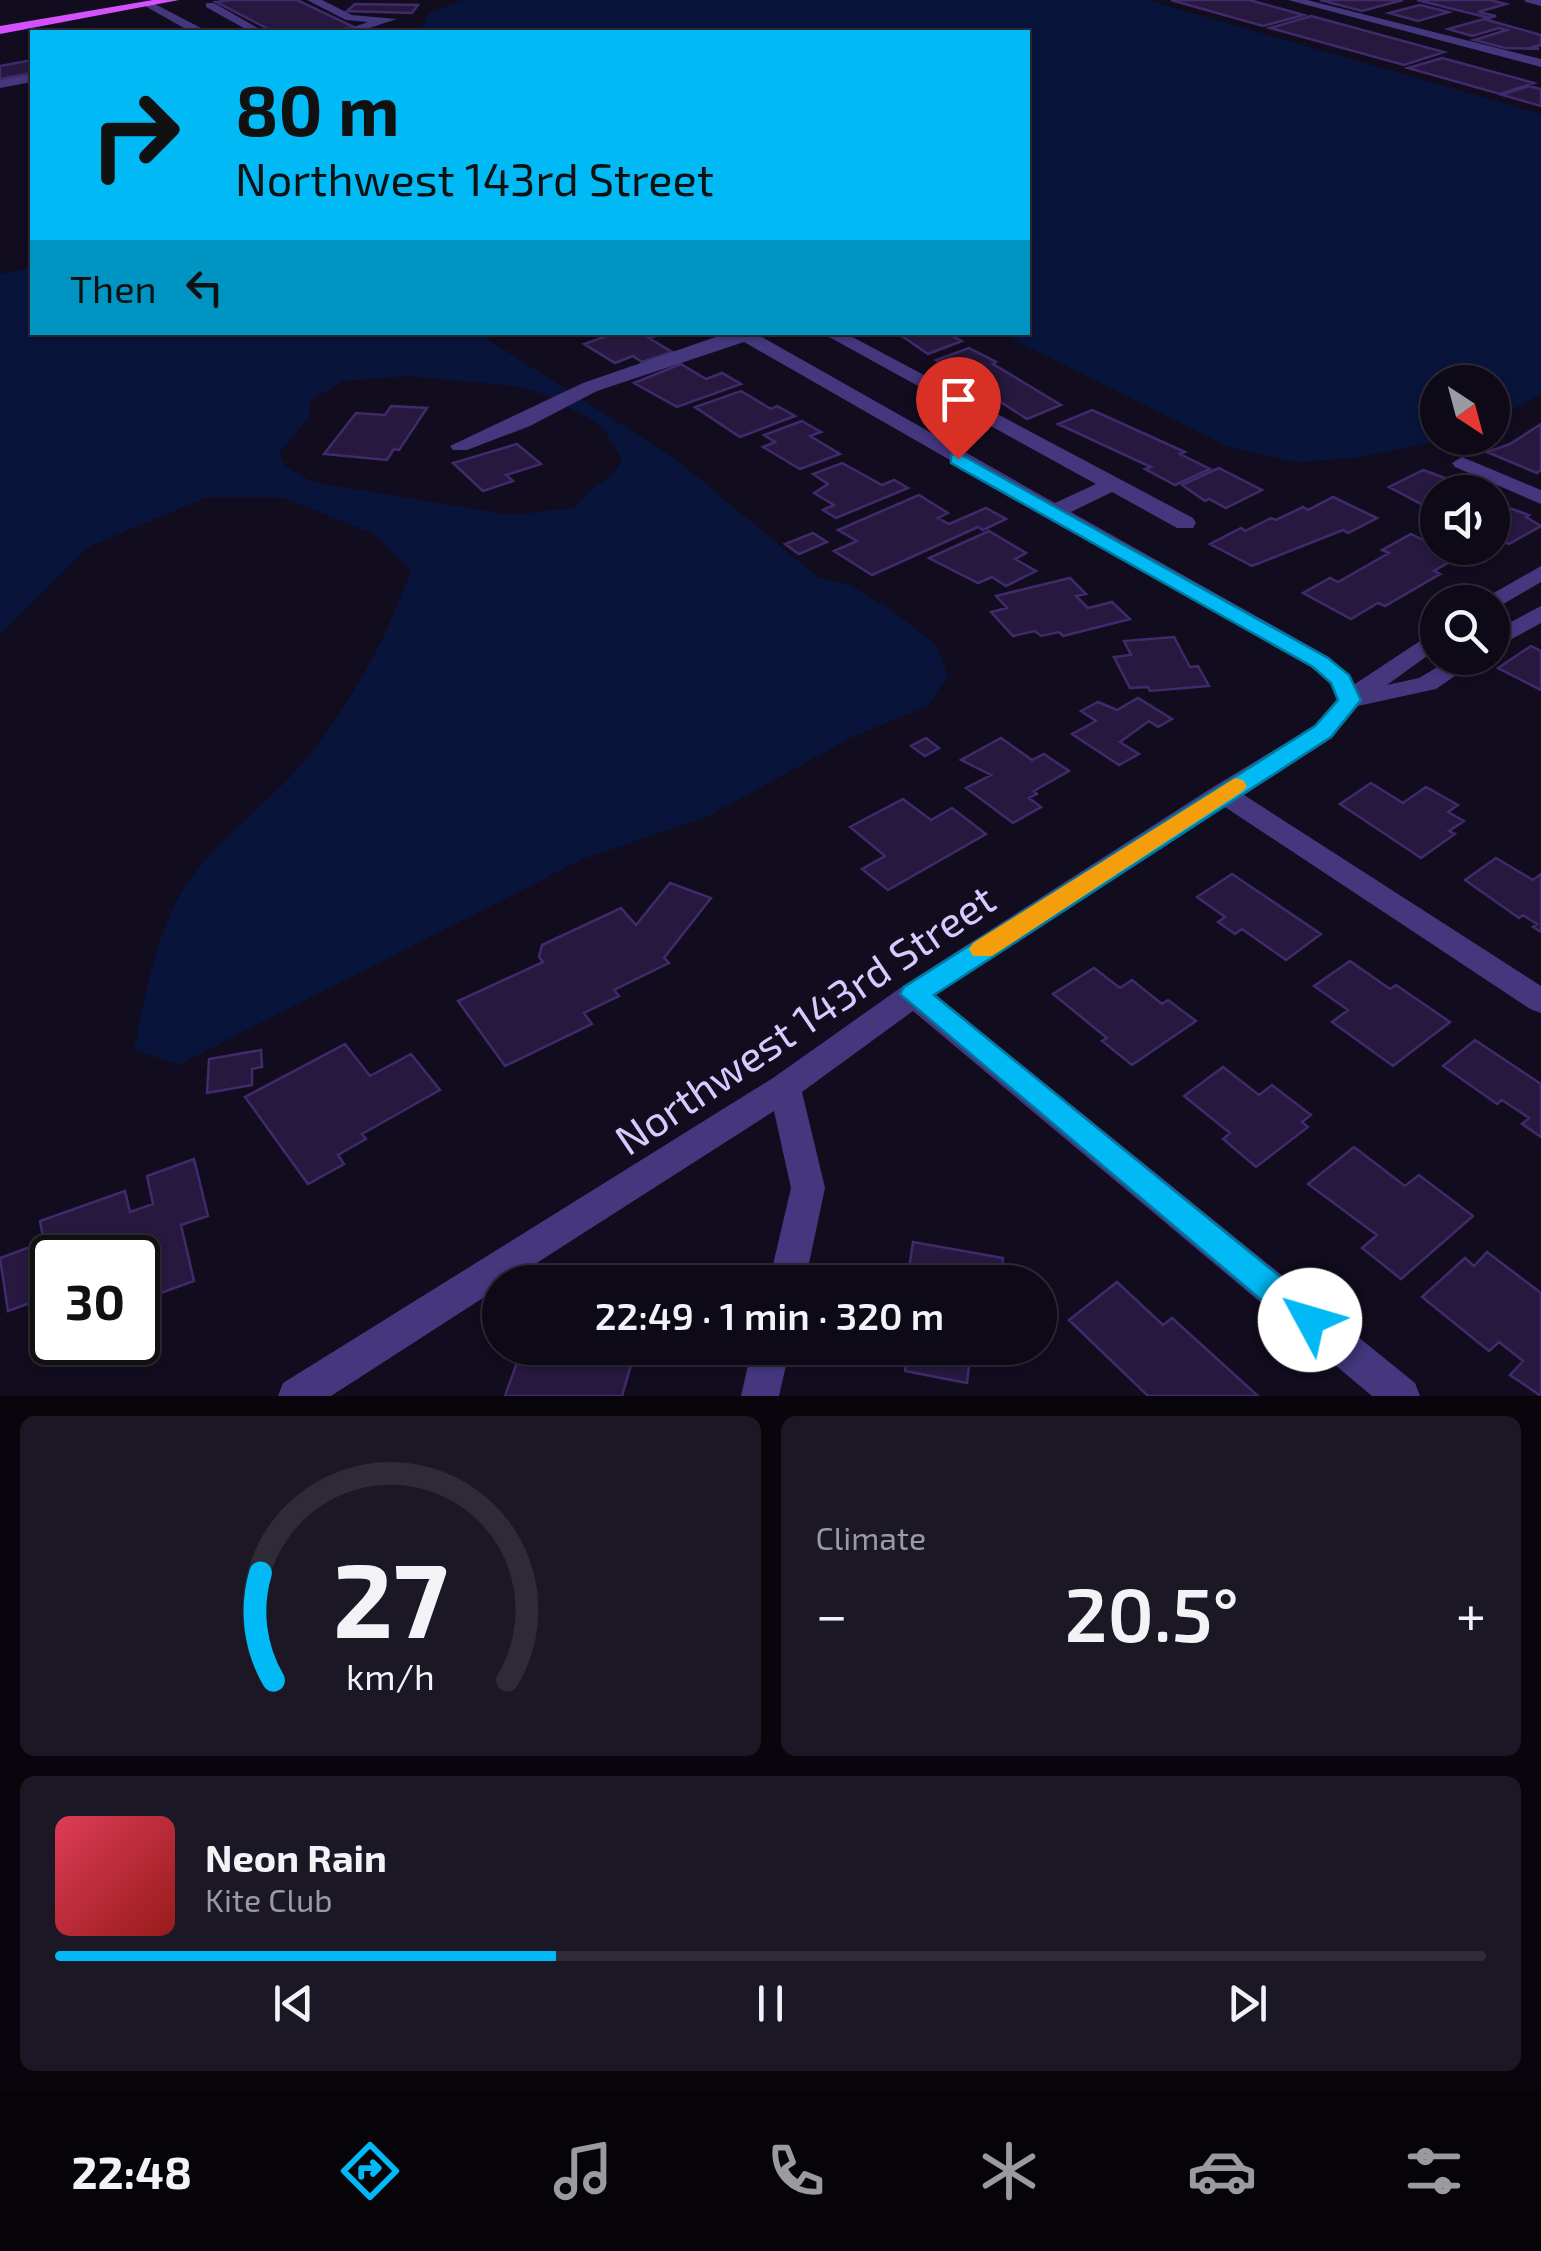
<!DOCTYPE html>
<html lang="en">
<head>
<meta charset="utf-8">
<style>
  :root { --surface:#0e0917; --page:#1c1724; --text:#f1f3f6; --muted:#9b9aa1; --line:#2e2a36; --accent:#01b9f4 }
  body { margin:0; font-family:"Exo 2",sans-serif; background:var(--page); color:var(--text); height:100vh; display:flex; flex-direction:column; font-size:38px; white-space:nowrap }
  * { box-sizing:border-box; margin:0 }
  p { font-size:32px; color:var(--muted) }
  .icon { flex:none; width:55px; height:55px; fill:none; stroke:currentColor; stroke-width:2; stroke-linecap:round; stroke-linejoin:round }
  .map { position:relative; height:1396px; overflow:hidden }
  .drawer { display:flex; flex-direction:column; gap:20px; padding:20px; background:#08050d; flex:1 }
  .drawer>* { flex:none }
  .banner { position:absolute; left:30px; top:30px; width:1000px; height:305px; border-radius:0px; box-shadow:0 2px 8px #0004,0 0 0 2px var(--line); background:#01b9f4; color:#111; overflow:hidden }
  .needle { width:65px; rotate:144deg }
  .tools { position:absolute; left:1420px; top:365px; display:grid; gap:20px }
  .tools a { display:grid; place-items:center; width:90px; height:90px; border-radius:50%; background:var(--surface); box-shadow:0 2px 8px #0004,0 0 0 2px var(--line); font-size:50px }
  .speed { position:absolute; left:30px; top:1235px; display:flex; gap:20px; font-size:50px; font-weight:700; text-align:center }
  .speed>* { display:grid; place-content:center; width:130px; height:130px; border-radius:50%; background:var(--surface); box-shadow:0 2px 8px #0004,0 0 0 2px var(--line); line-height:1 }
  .speed .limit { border:5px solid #111; border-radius:15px; background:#fff; color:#111 }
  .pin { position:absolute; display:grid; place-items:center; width:85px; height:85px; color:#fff; margin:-102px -42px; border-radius:50% 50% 50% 0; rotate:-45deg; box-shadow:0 0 10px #0007 }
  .pin .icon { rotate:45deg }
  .me { position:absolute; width:110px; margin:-55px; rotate:309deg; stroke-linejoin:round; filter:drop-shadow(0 0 8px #0008) }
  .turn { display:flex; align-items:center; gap:35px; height:210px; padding:0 40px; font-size:45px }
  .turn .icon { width:130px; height:130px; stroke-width:2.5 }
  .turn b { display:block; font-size:70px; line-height:85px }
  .then { display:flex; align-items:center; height:95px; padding:0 40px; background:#0003; gap:20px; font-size:38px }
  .big { font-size:75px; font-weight:600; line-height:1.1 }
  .drawer .tile { flex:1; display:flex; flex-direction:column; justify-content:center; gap:15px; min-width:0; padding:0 35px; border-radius:15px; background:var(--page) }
  .drawer .dial { align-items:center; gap:0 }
  .dial svg { height:260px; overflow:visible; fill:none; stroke:var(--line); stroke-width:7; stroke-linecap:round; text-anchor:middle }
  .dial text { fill:var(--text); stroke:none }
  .song { display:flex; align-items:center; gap:30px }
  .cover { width:120px; height:120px; border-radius:15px; background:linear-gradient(135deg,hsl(350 70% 55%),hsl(0 70% 35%)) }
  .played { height:10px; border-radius:5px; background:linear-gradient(90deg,var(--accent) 35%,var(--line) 35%) }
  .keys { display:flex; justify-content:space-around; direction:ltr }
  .heat { display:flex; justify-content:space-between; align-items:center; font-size:55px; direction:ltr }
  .drawer .tiles { flex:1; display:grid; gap:20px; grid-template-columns:1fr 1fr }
  .tile:last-child { grid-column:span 2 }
  .trip { position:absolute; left:482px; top:1265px; width:575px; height:100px; border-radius:50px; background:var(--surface); box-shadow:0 2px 8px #0004,0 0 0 2px var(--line); font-weight:600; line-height:100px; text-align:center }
  .menu { display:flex; height:160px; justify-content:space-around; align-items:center; background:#060409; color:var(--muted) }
  .menu .icon { width:70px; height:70px }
  .menu .current { color:var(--accent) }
  .menu b { font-size:45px; color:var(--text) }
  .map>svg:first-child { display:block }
  .water { fill:#09143b; fill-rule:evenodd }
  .building { fill:#26183f; stroke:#402a6b; stroke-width:2.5 }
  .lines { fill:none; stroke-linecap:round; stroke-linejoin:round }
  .minor { fill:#44377e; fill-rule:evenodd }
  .major { fill:#d651fe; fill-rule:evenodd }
  .route { fill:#01b9f4; stroke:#01789f; stroke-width:2.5 }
  .slow { fill:#f59e0b }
  .labels { text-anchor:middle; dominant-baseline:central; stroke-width:10; stroke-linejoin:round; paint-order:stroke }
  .near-street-label { font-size:42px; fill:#d7caff; stroke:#120c1f }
</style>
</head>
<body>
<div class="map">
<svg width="1541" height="1396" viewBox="0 0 1541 1396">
  <rect width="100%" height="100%" fill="#120c1f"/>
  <path class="water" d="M462 0H1147L1541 114V394L1493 419 1492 382H1438V438H1456L1354 458 1296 462 1229 447 1000 333 1028 332V32H427L421 29 430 13Z
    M32 267V332L478 333 674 458 819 578 848 584 890 609 936 645 948 675 928 706 850 738 709 816 583 859 178 1065 134 1049C145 997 155 937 183 890 215 838 270 804 308 757 352 701 387 637 411 571L374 534 282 497H207L89 547 0 634V274ZM408 376 516 386 546 395 601 425 622 459 614 474 594 487 574 508 511 515 313 482 286 467 279 453 308 419 311 400 343 381Z"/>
  <path class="building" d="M230 0H297L354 27 327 32H274L216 2Z
    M1171 0H1249L1304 15 1263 26Z
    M1320 0H1403L1362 11Z
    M1417 0H1490L1506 4 1478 12 1496 16 1489 18Z
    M355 4 418 5 412 13 347 11Z
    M1420 5 1449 12 1418 21 1389 13Z
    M1311 16 1444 52 1404 65 1270 28Z
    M1484 19 1541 35V45L1533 47 1539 49 1505 48 1474 40 1507 30 1499 28 1472 36 1448 29Z
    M1442 58 1534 83 1500 94 1408 68Z
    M32 60V73L0 79V66Z
    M1529 86 1541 89V106L1502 95Z
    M618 332H651L656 336 649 338 672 352 642 362 633 356 615 363 584 344Z
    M896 332H944L962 341 928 354Z
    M969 348 996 362 993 364 1061 405 1027 419 936 360Z
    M681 364 706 379 722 373 741 384 677 407 634 383Z
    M741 391 771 409 777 406 795 416 740 437 695 407Z
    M391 406 427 408 399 450 394 449 387 460 324 454 356 413 385 415Z
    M1092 410 1185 452 1180 454 1210 469 1175 485 1145 469 1151 467 1058 424Z
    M802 421 821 432 810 436 840 454 800 469 763 447 775 442 764 435Z
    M1541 424V470L1537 473 1487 452 1510 444Z
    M517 444 541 464 506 475 513 481 483 491 453 463Z
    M842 463 882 485 894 480 908 488 836 518 823 510 834 505 814 493 828 484 813 474Z
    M1219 468 1262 490 1226 508 1209 499 1205 501 1182 485Z
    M1423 470 1461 484 1457 486 1472 492H1438V513L1389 487Z
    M919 495 948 513 938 518 949 524 986 508 1006 519 983 530 978 527 872 575 834 551 857 541 838 530Z
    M1333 497 1377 518 1348 533 1343 530 1252 566 1210 544 1241 528 1245 531 1271 518 1276 520 1303 507 1308 510Z
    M1492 502 1529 515 1526 517 1541 526 1509 544 1492 536Z
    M989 531 1026 553 1015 559 1036 571 1006 586 992 577 978 583 929 558Z
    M813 533 827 542 799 554 785 544Z
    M1411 534 1458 557 1434 571 1440 574 1385 606 1378 603 1351 619 1303 593 1330 578 1338 582 1389 553 1382 550Z
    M1070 578 1086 594 1076 596 1088 608 1112 602 1130 619 1063 636 1059 632 1041 636 1035 631 1013 636 991 612 1007 608 996 596Z
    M1174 637 1190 667 1198 666 1209 686 1150 691 1148 687 1130 688 1114 657 1131 655 1124 641Z
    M1531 646 1541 651V690L1498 668Z
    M1138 698 1172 719 1158 727 1149 721 1120 742 1139 754 1119 765 1072 734 1096 721 1081 711 1098 702 1117 710Z
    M926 738 939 748 925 756 911 746Z
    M1001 738 1032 760 1044 754 1069 771 1034 791 1037 794 1029 798 1041 807 1013 823 966 788 991 775 961 760Z
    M1371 783 1403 803 1426 787 1458 805 1448 812 1464 821 1449 831 1455 834 1421 858 1340 804Z
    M903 799 931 820 952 808 986 834 888 890 862 869 885 856 850 827Z
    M1496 858 1533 880 1541 874V932L1533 927 1537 924 1523 915 1519 918 1465 880Z
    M1232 874 1321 934 1286 960 1242 929 1235 934 1218 922 1225 917 1197 897Z
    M670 883 711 898 664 958 669 963 614 990 619 996 584 1013 592 1024 505 1066 458 1001 543 962 539 957 542 945 621 908 636 925Z
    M1350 961 1390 989 1396 985 1450 1022 1393 1066 1332 1022 1348 1010 1314 986Z
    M1094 968 1120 988 1132 980 1162 1004 1168 1000 1196 1021 1132 1065 1102 1041 1107 1038 1053 994Z
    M1475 1040 1541 1084V1137L1522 1124 1529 1118 1502 1100 1497 1104 1443 1066Z
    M345 1044 370 1076 411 1054 440 1090 362 1134 366 1139 338 1155 344 1164 308 1184 245 1097Z
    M261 1050 262 1067 252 1069V1085L207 1093 209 1059Z
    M1223 1067 1259 1095 1272 1085 1311 1115 1302 1122 1308 1127 1256 1167 1223 1139 1230 1133 1184 1096Z
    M1354 1147 1405 1186 1419 1175 1473 1216 1401 1279 1362 1248 1377 1235 1308 1184Z
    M194 1159 208 1216 181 1225 194 1281 147 1298 138 1258H52V1295L8 1311 0 1258 44 1242 40 1221 125 1191 130 1212 153 1204 147 1176Z
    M913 1242 1003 1258 1000 1282H907Z
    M1487 1252 1541 1293V1396L1510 1375 1523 1361 1499 1342 1489 1351 1422 1297 1465 1258 1474 1266Z
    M1117 1282 1163 1325 1172 1318 1258 1396H1148L1069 1320Z
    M551 1348H636L622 1396H505L520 1354 547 1359Z
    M908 1348H971L967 1383 905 1371Z"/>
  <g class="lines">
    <path class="minor" d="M307 0H322L352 15 397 19 357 32H340L368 22 346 20Z
      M1288 0H1307L1541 59V67Z
      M1524 0H1541V6L1526 2Z
      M149 1 203 29 205 32H191L145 6Z
      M206 3H214L265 32H251L206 7Z
      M32 74V82L0 88V80Z
      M730 332H753L1055 503 1096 484 820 332H843L1193 518 1196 523 1193 528H1177L1112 492 1071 512 1329 657 1355 684 1438 629V648L1387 685 1419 678 1453 658H1481L1436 689 1358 706 1332 738 1244 795 1541 986V1013L1530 1009 1225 807 936 995 1415 1383 1420 1396H1372L913 1011 802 1092 825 1188 805 1282H769L791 1188 774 1111 507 1282H500V1287L331 1396H278L283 1383 773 1078 903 986 1213 787 1314 726 1337 699 1330 683 1311 667 744 342 597 391 530 426 467 450H453L450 446 583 383Z
      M1462 457 1541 490V504L1455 467 1452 463Z
      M1541 566V582L1498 607 1478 602Z
      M1541 606V623L1492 650V632Z
      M752 1348H790L779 1396H741Z"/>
    <path class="major" d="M153 0H179L0 34V26Z"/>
  </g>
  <path class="route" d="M958 453 1328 658 1349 675 1361 700 1331 737 934 995 1321 1310 1326 1320 1321 1331 1310 1336 1298 1331 900 994 904 987 1315 726 1338 700 1331 683 1313 667 951 463V455Z"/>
  <path class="slow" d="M1235 778 1243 780 1247 786 1243 791 992 956H973L969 949 973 943Z"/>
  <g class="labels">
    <g class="near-street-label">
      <text transform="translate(804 1018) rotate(-34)">Northwest 143rd Street</text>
    </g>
  </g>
</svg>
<div class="tools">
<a><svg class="needle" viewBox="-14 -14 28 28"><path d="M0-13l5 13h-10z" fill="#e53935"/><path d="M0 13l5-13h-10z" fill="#9b9aa1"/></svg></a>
<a><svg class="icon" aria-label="sound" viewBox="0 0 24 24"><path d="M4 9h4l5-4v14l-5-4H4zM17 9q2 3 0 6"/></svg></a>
<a><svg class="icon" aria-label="search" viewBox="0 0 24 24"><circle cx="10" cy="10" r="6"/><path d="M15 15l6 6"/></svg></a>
</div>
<div class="speed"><div class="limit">30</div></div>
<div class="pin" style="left:958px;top:459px;background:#d93025"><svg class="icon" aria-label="arrive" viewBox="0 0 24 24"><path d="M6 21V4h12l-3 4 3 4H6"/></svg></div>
<svg class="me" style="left:1310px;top:1320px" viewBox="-20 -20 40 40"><circle r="19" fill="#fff"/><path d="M0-13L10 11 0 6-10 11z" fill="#01b9f4"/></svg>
<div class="trip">22:49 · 1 min · 320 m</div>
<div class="banner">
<div class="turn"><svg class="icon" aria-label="right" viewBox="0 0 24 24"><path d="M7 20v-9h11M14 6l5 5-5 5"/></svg><div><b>80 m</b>Northwest 143rd Street</div></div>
<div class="then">Then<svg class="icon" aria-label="left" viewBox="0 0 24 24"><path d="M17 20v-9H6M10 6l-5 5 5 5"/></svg></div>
</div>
</div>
<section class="drawer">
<div class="tiles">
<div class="tile dial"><svg viewBox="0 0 100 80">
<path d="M14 69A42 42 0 1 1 86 69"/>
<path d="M14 69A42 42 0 0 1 10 36" stroke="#01b9f4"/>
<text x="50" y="56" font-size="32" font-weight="700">27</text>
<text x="50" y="72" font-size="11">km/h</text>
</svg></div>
<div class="tile"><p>Climate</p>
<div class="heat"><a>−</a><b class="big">20.5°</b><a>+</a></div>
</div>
<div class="tile">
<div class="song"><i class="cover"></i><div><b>Neon Rain</b><p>Kite Club</p></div></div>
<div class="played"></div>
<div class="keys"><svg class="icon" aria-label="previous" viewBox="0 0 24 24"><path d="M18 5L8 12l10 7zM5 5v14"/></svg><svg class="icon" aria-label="pause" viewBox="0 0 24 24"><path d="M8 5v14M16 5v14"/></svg><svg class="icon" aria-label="next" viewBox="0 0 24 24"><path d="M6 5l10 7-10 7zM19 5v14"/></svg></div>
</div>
</div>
</section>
<nav class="menu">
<b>22:48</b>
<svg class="icon current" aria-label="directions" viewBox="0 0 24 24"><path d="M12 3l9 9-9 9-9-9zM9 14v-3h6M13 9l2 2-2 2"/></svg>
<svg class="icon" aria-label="music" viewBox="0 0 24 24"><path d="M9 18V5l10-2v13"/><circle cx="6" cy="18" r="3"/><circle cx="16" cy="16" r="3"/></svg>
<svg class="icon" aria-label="phone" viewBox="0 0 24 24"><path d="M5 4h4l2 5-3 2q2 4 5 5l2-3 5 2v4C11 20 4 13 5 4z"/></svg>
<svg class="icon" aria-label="climate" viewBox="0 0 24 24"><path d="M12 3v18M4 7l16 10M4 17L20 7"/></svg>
<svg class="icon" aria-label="car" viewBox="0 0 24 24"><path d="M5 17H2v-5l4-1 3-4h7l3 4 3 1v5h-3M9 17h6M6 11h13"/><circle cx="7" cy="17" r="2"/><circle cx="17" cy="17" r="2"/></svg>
<svg class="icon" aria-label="filters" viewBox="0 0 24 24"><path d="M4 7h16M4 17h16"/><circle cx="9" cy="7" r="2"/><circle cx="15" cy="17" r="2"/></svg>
</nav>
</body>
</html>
